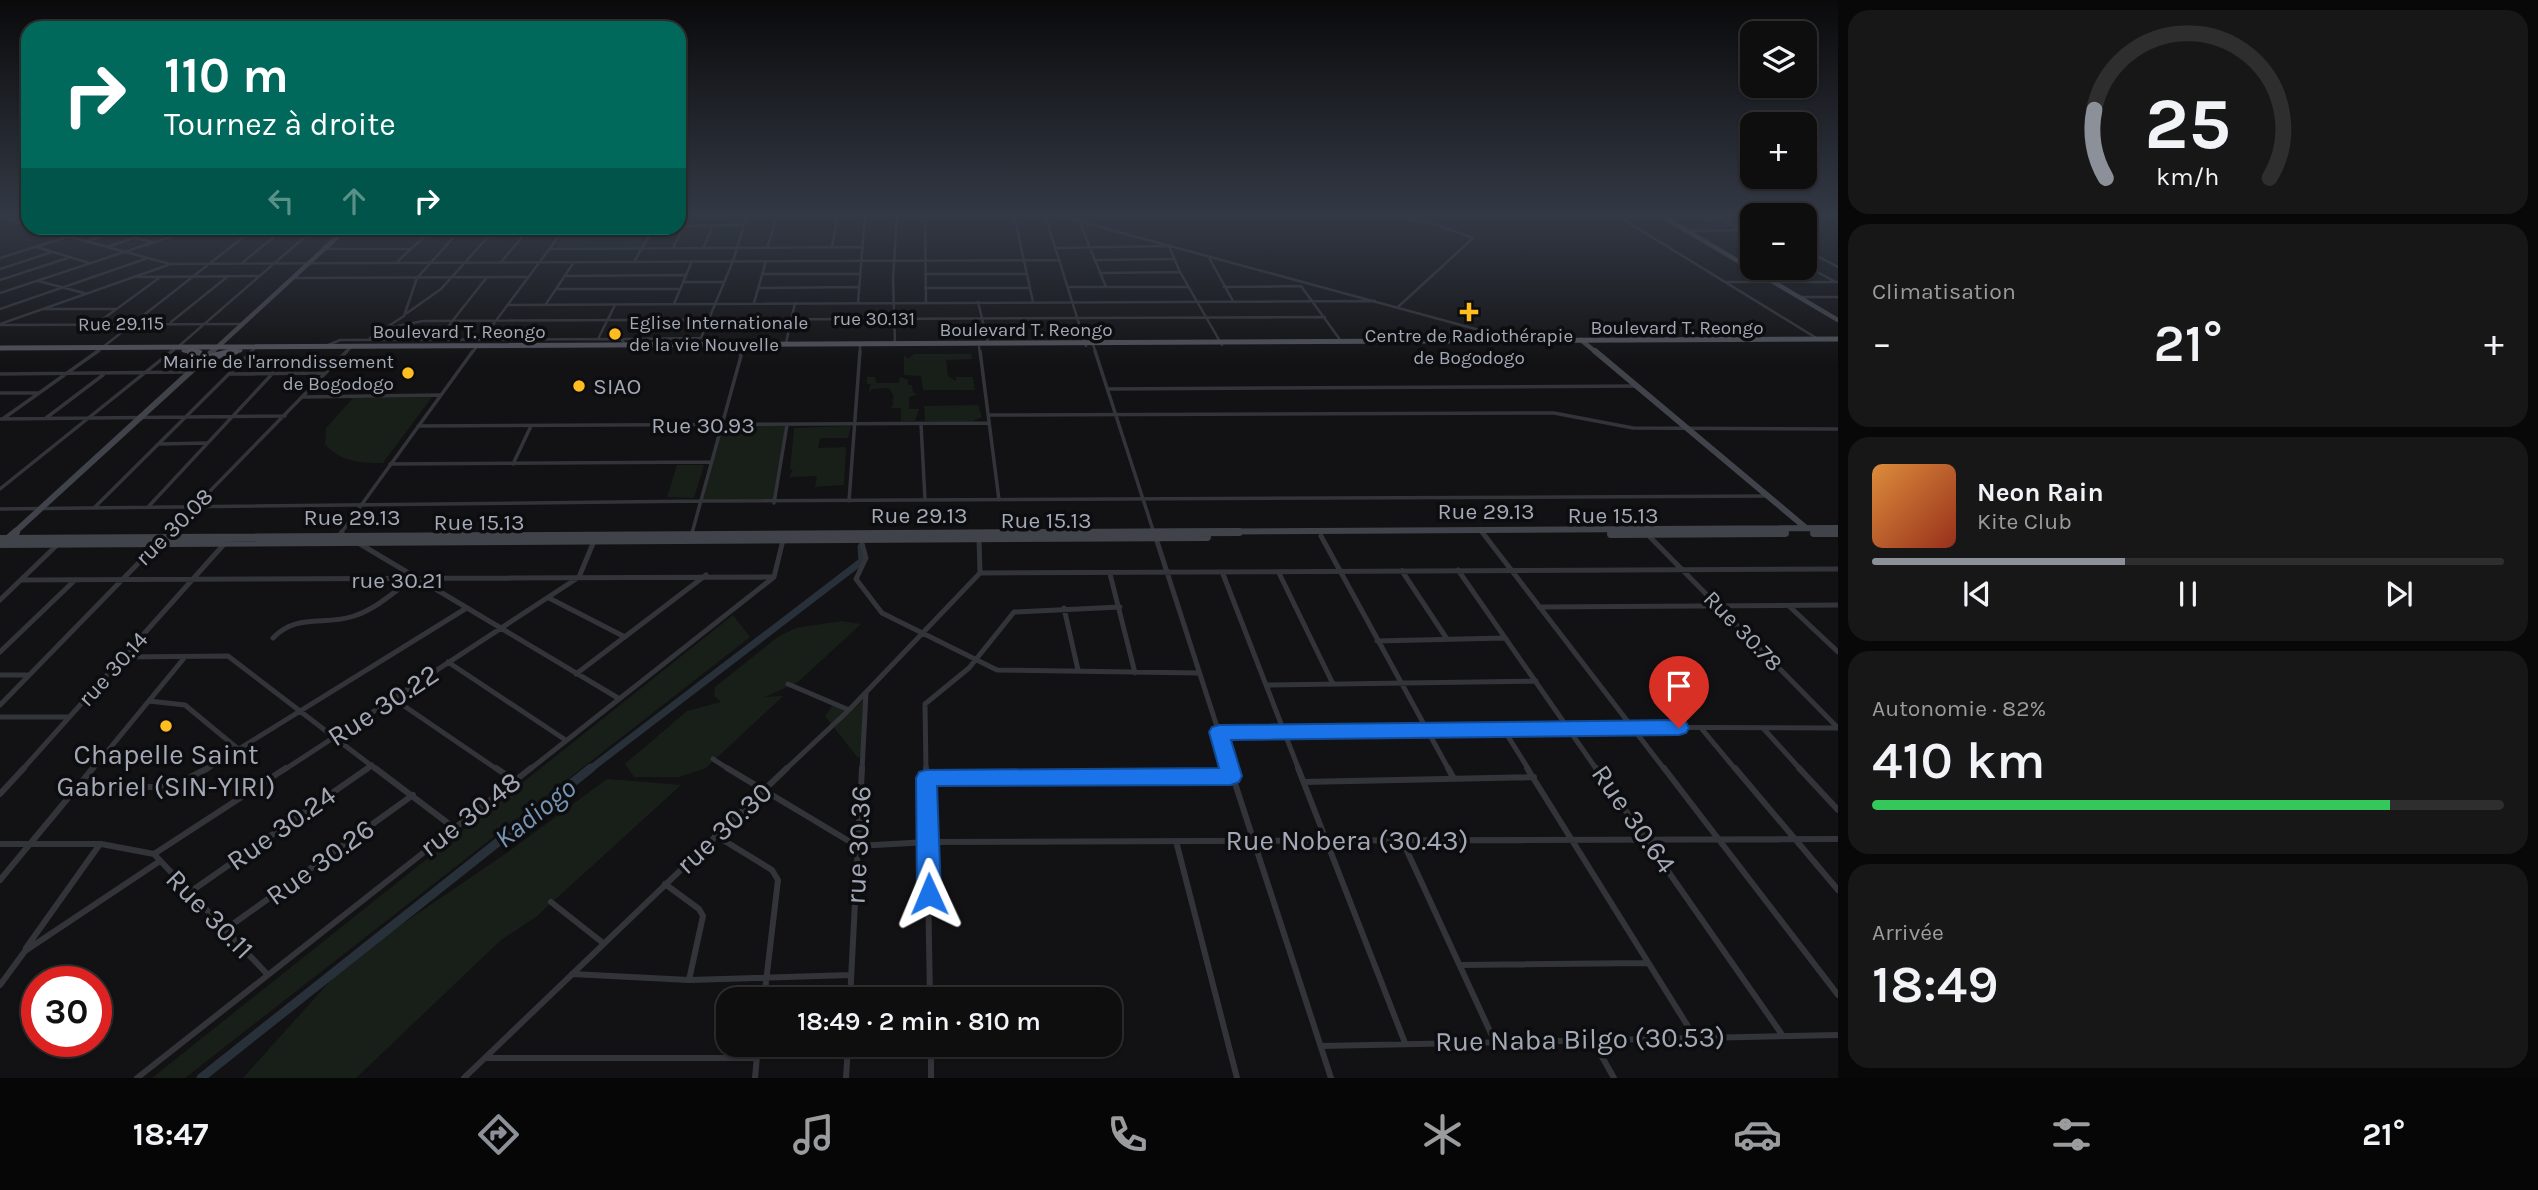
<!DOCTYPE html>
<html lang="fr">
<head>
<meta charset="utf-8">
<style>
  :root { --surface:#0e0e0f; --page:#171718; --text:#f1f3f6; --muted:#9b9c9e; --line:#2e2e2f; --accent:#8c9099 }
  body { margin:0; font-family:Karla,sans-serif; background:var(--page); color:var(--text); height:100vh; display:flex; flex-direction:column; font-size:26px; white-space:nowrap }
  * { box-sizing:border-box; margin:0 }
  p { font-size:23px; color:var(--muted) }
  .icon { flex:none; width:38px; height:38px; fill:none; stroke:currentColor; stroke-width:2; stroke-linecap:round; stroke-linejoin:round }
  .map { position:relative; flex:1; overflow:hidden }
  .side { display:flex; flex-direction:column; gap:10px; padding:10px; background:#080808; width:700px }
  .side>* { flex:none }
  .guide { position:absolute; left:21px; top:21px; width:665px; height:214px; border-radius:21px; box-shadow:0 2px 5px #0004,0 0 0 2px var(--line); background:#00695c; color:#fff; overflow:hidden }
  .buttons { position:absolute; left:1740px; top:21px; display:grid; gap:14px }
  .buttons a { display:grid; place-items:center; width:77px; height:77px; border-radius:14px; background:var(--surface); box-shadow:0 2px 5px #0004,0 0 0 2px var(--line); font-size:35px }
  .speed { position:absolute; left:21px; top:966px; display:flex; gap:14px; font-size:35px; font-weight:700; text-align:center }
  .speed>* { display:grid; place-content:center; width:91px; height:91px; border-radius:50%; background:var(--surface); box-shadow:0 2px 5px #0004,0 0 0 2px var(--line); line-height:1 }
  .speed .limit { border:10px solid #d22; background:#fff; color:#111 }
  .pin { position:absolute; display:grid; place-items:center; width:60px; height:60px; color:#fff; margin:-72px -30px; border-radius:50% 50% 50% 0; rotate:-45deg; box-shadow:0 0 7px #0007 }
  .pin .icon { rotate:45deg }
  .me { position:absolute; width:77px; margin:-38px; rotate:359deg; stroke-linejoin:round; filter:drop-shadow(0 0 5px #0008) }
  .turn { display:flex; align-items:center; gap:24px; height:147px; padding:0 28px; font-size:32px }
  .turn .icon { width:91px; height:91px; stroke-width:2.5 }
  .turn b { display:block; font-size:49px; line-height:60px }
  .lanes { display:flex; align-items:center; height:66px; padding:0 28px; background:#0003; justify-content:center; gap:35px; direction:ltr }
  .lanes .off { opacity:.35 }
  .big { font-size:52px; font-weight:600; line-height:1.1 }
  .side .card { flex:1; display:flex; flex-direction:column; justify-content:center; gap:10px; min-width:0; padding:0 24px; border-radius:21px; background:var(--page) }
  .side .dial { align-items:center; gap:0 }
  .dial svg { height:182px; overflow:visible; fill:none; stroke:var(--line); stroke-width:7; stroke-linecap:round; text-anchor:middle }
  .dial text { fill:var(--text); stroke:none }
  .song { display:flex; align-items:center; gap:21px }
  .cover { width:84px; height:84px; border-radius:10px; background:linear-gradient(135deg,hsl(30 70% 55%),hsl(10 70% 35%)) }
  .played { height:7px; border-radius:4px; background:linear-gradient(90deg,var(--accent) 40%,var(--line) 40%) }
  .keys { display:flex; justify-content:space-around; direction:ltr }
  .heat { display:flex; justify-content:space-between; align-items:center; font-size:38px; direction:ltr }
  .charge { height:10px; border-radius:5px; background:linear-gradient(90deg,#34c759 82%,var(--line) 0) }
  .trip { position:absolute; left:716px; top:987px; width:406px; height:70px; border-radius:21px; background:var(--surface); box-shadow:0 2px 5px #0004,0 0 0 2px var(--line); font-weight:600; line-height:70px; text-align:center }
  .tabs { display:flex; height:112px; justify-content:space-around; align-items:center; background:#060606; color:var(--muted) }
  .tabs .icon { width:49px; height:49px }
  .tabs .current { color:var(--accent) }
  .tabs b { font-size:32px; color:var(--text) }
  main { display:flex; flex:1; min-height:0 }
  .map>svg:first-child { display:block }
  .green { fill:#181f19 }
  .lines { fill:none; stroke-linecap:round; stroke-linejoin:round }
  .canal-far1 { stroke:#283039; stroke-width:7 }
  .canal { stroke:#283039; stroke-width:9 }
  .street-far3 { stroke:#333439; stroke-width:2.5 }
  .street-far2 { stroke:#333439; stroke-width:3.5 }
  .street-far1 { stroke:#333439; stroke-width:5 }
  .street { stroke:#333439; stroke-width:6 }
  .secondary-far2 { stroke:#41434a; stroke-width:4.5 }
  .secondary-far1 { stroke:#41434a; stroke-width:6 }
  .secondary { stroke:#41434a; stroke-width:8 }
  .primary-far1 { stroke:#4f5059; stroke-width:5 }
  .primary { stroke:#4f5059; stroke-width:7 }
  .route { fill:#1a73e8; stroke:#114b97; stroke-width:2 }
  .poi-dot { fill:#ffbd1f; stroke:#0d0d0f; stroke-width:2.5 }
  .labels { text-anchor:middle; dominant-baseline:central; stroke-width:7; stroke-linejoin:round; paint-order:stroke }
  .far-street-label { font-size:19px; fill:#a2a8b6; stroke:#0d0d0f }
  .far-poi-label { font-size:19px; fill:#a2a8b6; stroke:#0d0d0f; text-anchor:start }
  .poi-label { font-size:23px; fill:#a2a8b6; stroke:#0d0d0f; text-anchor:start }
  .street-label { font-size:23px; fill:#a2a8b6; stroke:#0d0d0f }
  .near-street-label { font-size:28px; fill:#a2a8b6; stroke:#0d0d0f }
  .near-poi-label { font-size:28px; fill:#a2a8b6; stroke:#0d0d0f }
  .near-water-label { font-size:28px; font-style:italic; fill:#7695b4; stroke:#0d0d0f }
</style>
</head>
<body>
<main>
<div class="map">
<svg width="1838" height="1078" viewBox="0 0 1838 1078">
  <rect width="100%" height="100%" fill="#121214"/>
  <path class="green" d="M571 228H651L641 247H557Z
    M914 354H971L972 359 946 360 948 376 956 381V377H973L975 390H923L921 376 904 375V355L908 359Z
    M867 377H875L876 383H899L900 377 908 380V385H912L913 393 918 394 909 397V409H919L915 421H901V408H891L894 402 892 401 894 397 889 388 872 389 869 393 870 385H875L867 384Z
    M432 397 383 463C361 463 340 462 325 444L326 428 353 398Z
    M978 405 982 417 973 421H925L924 406Z
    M723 425 787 426 774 502 703 500Z
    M851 426 848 438H820L818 448 846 447 844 485 815 487 817 476 789 477 793 470H790L794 428Z
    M677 465H704L694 498 667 497Z
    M733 615 750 637 185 1078H152Z
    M842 621 861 624 798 682 765 697 783 696 706 768 679 777H634L625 764 687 711 721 702 714 696 715 687 779 636 796 628Z
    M864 699 862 755 858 758 825 716 833 705 850 713Z
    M607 779 681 785 536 917 501 940 356 1078H243L348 961 508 852Z"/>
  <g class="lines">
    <path class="canal-far1" d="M589 770 862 561 861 547"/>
    <path class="canal" d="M201 1078 591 768"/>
    <path class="street-far3" d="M679 215H749
      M925 215 926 302
      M1014 215 1033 302
      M1045 215 1086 346
      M1056 215 1483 331 1518 333 1530 340
      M1386 215 1434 224 1473 238 1398 307
      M1616 215 1818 339
      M1713 215 1752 236
      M1741 215 1752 221
      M0 217 28 225
      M1667 218 1720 219
      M1079 221 1106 287
      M679 226 743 225
      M37 228 170 264 1060 260
      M51 231 63 228
      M1687 231 1752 230
      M312 232 343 231
      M338 236H425
      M135 238 153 242
      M87 241 130 228
      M37 247 89 263
      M107 247 154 231 190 229
      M832 247 838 215
      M673 248 684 226
      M703 248 713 226
      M767 248 778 215
      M1055 248 1169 246 1180 272 1222 345
      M324 249H411
      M549 249 862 247
      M1804 249 1838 267
      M1208 256 1233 301
      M0 258 96 228
      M635 260 654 228
      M1094 260 1173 259
      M398 261 434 228
      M501 262 530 228
      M242 263 285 228
      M1804 265 1834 281
      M0 269 52 252
      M1100 273 1180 272
      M762 274H860
      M925 274H1026
      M565 276 685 275
      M138 277 258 276
      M292 278 528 277
      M0 280 71 257
      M38 281 84 293
      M683 282H723
      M1727 282H1838
      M1301 286 1341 341
      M1068 287H1188
      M1224 287 1301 286
      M758 288 858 287
      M925 288H1030
      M556 289H680
      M0 293 194 229 252 230
      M1800 297H1838
      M978 302 988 343
      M754 303 766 261
      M858 303 865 215
      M546 304 574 262
      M674 304 692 261
      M507 305 1375 301
      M0 309 145 259
      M43 309H115
      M407 313 441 289 496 228
      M171 322 227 277
      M0 324 168 265
      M96 324 159 278
      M0 325 241 324
      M388 328 423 321 1325 317
      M370 338 404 316 417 278 462 228
      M439 338 487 277
      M483 338 565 228
      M598 339 615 305
      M624 339 701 338 733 261 747 215
      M1092 342 1096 353
      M786 343 795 303
      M895 343 893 279 897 215
      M736 344 740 353
      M179 346 315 228
      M326 346 340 340 621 339 626 345
      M103 347 255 228
      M979 347 980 353
      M96 353 100 350
      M170 353 174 350
      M250 353 254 349
      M345 353 352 346
      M472 353 478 345
      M860 353V346"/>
    <path class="street-far2" d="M980 351 999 500
      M1095 351 1154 533
      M0 374 188 372
      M230 374 326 373
      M1108 389 1637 386
      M0 393H38
      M303 397 440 395
      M989 415 1554 413 1633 428 1838 429
      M4 418 98 351
      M46 418 103 375
      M0 419 285 416
      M921 424 925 500
      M418 426 988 423
      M159 444 207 443
      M390 464 711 462
      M513 464 531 426
      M0 489 172 351
      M849 501 860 351
      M774 503 787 425
      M149 506 273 373
      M95 507 252 351
      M0 509 700 501 1767 496
      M1481 530 1484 533
      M169 533 347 351
      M341 533 473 351
      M692 533 741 356 739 351"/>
    <path class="street-far1" d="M1154 532 1231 770
      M1482 532 1665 770
      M1648 535 1838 728
      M339 536 342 532
      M1321 536 1449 770
      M165 537 170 532
      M979 539 980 573
      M861 540 866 558 856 579 882 613 997 670 1198 673
      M360 544 618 698
      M1458 570 1597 770
      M1402 571 1447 639
      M980 573 1838 569
      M1279 573 1333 684
      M1110 574 1135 673
      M1223 574 1299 770
      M21 580 772 577
      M549 598 625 637
      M0 600 57 545
      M1789 606 1838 652
      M1539 607 1838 605
      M1064 608 1078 670
      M273 638C296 613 325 626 354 616 375 609 392 594 409 581
      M1377 641 1505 638
      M0 652 75 580
      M124 657 228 656 377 770
      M448 662 564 739
      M576 674 706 575
      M0 675H28
      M788 684 849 710
      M1266 685 1536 681
      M394 699 498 770
      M149 701 185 705 237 748
      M0 705 158 543
      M0 717H69
      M1701 728 1736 770
      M1763 728 1801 770
      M1504 730 1529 770
      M1219 732 1569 727 1838 728
      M713 759 730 770
      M22 770 226 542
      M92 770 185 657
      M205 770 465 609
      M284 770 579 577 594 541
      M366 770 372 765
      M529 770 774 577 783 540
      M785 770 849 710 980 573
      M862 770 866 693
      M926 770 925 704 969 668 1014 612 1120 607"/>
    <path class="street" d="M375 768 453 827
      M496 768 514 780
      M727 768 857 846 928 842 1838 839
      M926 768 930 999
      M1230 768 1331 1078
      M1298 768 1405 1043
      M1448 768 1454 779
      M1527 768 1694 1036
      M1596 768 1783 1036
      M1664 768 1838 995
      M1735 768 1838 890
      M1799 768 1838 810
      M926 778 1231 776
      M1304 782 1534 777
      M78 787H171L208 768
      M0 794 24 768
      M715 835 772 870 778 880 764 999
      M1402 840 1494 1040
      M1176 841 1237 1078
      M0 844H101L154 854 267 974
      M154 854 286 768
      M0 880 93 768
      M665 884 699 909 703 916 689 980
      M190 892 368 768
      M551 902 603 943
      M226 929 413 795
      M26 948 100 844
      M1460 965 1648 963
      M572 974 689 980 851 975
      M0 985 25 951 160 861
      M850 999 862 768
      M1592 1039 1614 1078
      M931 1045V1078
      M1321 1046 1838 1035
      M485 1058H757
      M137 1078 531 768
      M464 1078 787 768
      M755 1078 758 1045
      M846 1078 848 1045"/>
    <path class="secondary-far2" d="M1660 215 1838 320
      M1581 340 1597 353
      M211 353 347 228"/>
    <path class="secondary-far1" d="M1595 351 1806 528
      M14 533 213 351
      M946 533 1838 528
      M1727 533H1785
      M1814 533H1838"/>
    <path class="secondary" d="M1814 533H1838
      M1611 534 1785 533
      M0 539 1239 532
      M8 539 16 532
      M0 544 1207 537"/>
    <path class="primary-far1" d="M0 348 1838 339
      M184 350 199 353
      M228 353 240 350"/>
    <path class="primary" d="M190 351 199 353 204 359 235 351"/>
  </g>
  <linearGradient id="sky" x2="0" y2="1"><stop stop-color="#0a0a0b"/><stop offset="0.59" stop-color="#333945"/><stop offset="1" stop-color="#333945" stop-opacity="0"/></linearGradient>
  <rect width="1838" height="365" fill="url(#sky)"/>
  <path class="route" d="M1679 720 1686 722 1689 728 1686 733 1679 735 1231 740 1242 776 1239 782 1231 785 937 786 941 894 937 901 929 904 921 901 917 894 916 778 919 772 926 770 1219 768 1209 732 1212 727 1219 725Z"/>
  <g class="poi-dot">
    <path d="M1465.5 301.5h7v7h7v7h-7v7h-7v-7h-7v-7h7z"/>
    <circle cx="615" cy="334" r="7"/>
    <circle cx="408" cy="373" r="7"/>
    <circle cx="579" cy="386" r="7"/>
    <circle cx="166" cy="726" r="7"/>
  </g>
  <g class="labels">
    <g class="far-street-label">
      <text x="874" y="319">rue 30.131</text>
      <text transform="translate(121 324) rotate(-1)">Rue 29.115</text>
      <text x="1677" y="328">Boulevard T. Reongo</text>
      <text x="1026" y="330">Boulevard T. Reongo</text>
      <text x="459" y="332">Boulevard T. Reongo</text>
    </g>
    <g class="far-poi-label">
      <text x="629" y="323">Eglise Internationale<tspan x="629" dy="22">de la vie Nouvelle</tspan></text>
      <text x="1469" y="336" text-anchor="middle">Centre de Radiothérapie<tspan x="1469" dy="22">de Bogodogo</tspan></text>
      <text x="394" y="362" text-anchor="end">Mairie de l'arrondissement<tspan x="394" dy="22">de Bogodogo</tspan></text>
    </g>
    <g class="poi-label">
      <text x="593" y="386">SIAO</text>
    </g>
    <g class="street-label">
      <text x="703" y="425">Rue 30.93</text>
      <text x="1486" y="511">Rue 29.13</text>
      <text x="919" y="515">Rue 29.13</text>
      <text x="1613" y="515">Rue 15.13</text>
      <text x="352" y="517">Rue 29.13</text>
      <text x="1046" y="520">Rue 15.13</text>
      <text x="479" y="522">Rue 15.13</text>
      <text transform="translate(174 527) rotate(-45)">rue 30.08</text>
      <text x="397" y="580">rue 30.21</text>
      <text transform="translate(1743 631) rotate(46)">Rue 30.78</text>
      <text transform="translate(113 669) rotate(-48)">rue 30.14</text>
    </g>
    <g class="near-street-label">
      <text transform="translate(383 705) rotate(-33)">Rue 30.22</text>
      <text transform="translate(470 814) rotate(-38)">rue 30.48</text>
      <text transform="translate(1634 819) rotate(55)">Rue 30.64</text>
      <text transform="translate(281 828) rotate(-35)">Rue 30.24</text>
      <text transform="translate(724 828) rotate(-43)">rue 30.30</text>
      <text x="1347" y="840">Rue Nobera (30.43)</text>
      <text transform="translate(858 845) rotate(-87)">rue 30.36</text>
      <text transform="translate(320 862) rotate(-36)">Rue 30.26</text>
      <text transform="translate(210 914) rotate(46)">Rue 30.11</text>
      <text transform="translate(1580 1039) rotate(-1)">Rue Naba Bilgo (30.53)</text>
    </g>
    <g class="near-poi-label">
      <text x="166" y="754">Chapelle Saint<tspan x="166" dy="32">Gabriel (SIN-YIRI)</tspan></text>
    </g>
    <g class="near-water-label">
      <text transform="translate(535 813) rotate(-38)">Kadiogo</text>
    </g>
  </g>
</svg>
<div class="buttons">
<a><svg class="icon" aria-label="layers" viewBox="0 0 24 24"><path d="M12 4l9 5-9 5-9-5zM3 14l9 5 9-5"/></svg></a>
<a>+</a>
<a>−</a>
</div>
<div class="speed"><div class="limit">30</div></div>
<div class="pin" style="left:1679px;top:728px;background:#d93025"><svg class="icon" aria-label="arrive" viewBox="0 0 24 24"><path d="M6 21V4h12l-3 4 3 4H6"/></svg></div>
<svg class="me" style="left:929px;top:894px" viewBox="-20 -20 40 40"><path d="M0-17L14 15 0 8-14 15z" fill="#1a73e8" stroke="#fff" stroke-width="4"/></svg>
<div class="trip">18:49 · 2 min · 810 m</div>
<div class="guide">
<div class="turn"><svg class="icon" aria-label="right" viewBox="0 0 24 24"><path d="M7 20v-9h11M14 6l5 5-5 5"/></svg><div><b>110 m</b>Tournez à droite</div></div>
<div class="lanes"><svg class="icon off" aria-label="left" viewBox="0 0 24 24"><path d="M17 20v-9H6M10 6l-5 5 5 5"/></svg><svg class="icon off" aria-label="ahead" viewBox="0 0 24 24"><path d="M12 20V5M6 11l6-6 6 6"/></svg><svg class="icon" aria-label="right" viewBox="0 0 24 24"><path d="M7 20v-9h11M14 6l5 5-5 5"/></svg></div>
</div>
</div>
<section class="side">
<div class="card dial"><svg viewBox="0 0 100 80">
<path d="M14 69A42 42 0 1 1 86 69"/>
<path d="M14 69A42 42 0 0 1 9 39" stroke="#8c9099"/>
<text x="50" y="56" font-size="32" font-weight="700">25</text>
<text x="50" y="72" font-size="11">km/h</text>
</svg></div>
<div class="card"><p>Climatisation</p>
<div class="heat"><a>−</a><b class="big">21°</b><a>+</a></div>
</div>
<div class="card">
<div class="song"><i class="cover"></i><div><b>Neon Rain</b><p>Kite Club</p></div></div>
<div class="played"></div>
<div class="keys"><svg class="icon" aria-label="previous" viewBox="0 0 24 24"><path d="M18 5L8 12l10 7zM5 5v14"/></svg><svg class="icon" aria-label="pause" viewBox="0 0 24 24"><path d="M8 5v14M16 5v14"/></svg><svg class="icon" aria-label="next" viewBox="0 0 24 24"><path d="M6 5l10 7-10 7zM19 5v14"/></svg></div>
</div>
<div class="card"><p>Autonomie · 82%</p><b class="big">410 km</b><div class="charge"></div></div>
<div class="card"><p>Arrivée</p><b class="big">18:49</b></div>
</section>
</main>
<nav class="tabs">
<b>18:47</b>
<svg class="icon current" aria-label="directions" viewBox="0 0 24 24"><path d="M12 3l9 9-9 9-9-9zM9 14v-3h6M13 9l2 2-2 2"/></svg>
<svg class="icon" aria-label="music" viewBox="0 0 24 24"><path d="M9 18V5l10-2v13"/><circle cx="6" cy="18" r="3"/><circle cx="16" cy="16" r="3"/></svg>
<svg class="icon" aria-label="phone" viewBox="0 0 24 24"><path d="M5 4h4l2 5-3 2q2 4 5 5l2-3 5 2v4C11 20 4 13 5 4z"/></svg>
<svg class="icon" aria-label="climate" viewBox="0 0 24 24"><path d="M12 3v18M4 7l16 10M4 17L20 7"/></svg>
<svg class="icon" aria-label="car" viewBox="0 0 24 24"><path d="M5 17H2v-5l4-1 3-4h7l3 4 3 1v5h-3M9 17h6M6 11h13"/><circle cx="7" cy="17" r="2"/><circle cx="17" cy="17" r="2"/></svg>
<svg class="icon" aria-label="filters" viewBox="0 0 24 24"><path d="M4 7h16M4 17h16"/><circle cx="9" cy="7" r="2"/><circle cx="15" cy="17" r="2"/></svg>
<b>21°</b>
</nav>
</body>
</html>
